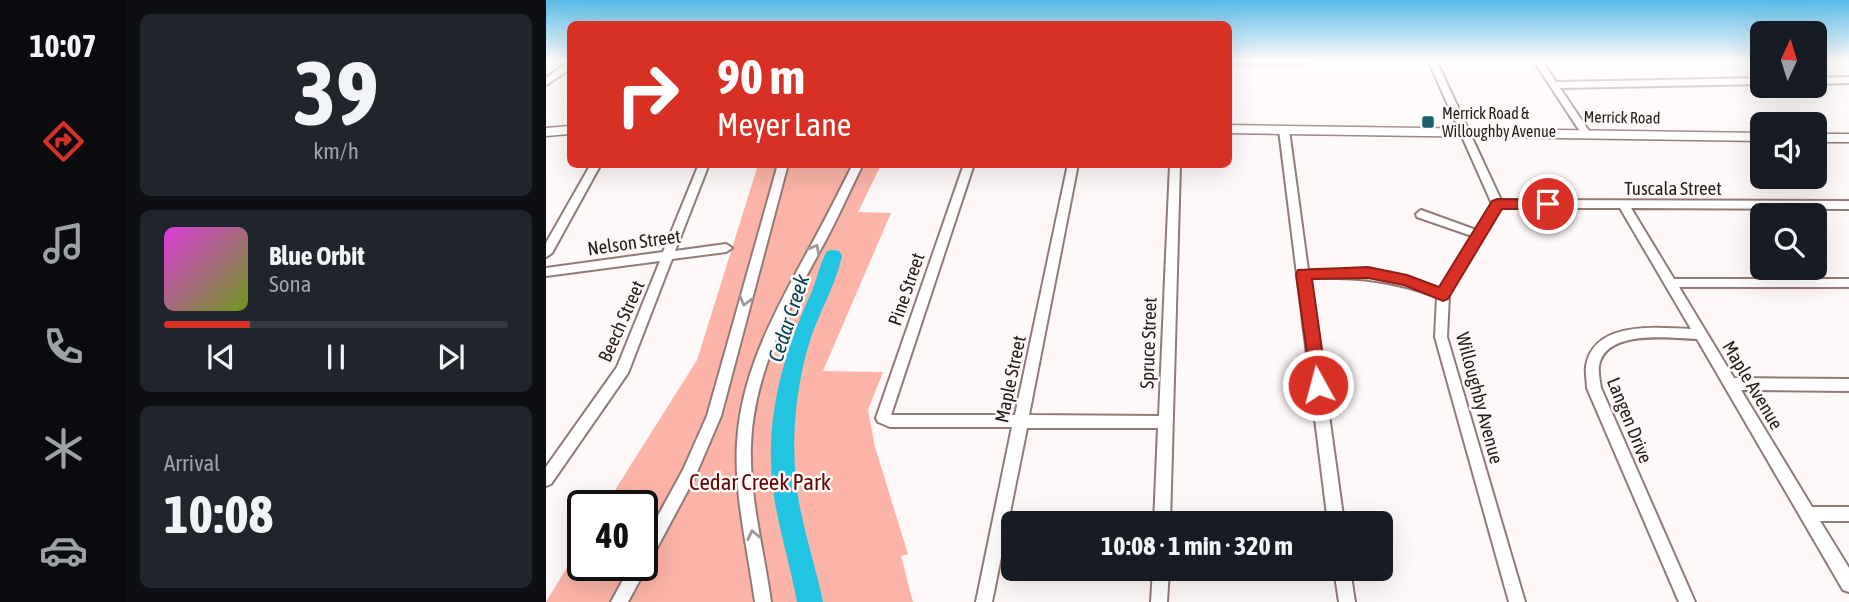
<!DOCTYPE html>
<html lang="en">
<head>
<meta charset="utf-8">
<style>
  :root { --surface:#171b24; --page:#20242c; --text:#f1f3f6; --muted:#9ea1a6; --line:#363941; --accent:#d93025 }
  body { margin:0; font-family:"Asap Condensed",sans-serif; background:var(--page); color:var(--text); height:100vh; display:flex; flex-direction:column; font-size:26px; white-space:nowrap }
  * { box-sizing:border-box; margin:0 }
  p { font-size:23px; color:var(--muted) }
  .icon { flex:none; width:38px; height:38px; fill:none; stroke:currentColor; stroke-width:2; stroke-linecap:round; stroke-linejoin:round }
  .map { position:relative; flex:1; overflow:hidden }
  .side { display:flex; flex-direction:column; gap:14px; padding:14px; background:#0d0f14; width:420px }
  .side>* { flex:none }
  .hud { position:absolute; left:21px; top:21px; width:665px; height:147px; border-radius:10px; box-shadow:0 7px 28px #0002; background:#d93025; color:#fff; overflow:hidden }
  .needle { width:46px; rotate:4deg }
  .fabs { position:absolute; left:1204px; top:21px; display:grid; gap:14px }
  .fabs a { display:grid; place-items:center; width:77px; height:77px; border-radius:10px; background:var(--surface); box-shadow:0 7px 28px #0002; font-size:35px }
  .speed { position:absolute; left:21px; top:490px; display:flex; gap:14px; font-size:35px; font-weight:700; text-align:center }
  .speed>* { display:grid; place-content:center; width:91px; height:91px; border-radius:50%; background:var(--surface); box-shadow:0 7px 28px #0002; line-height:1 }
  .speed .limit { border:4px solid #111; border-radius:10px; background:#fff; color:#111 }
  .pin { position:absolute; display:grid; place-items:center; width:60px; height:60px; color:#fff; margin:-30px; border:4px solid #fff; border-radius:50%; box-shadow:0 2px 7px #0007 }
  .me { position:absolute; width:77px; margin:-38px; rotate:353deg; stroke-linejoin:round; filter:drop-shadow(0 0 5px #0008) }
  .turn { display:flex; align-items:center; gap:24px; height:147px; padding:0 35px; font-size:32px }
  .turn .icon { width:91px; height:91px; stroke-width:2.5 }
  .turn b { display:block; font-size:49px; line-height:60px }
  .big { font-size:52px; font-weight:700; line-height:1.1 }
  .side .card { flex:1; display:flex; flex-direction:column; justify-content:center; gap:10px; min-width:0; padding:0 24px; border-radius:10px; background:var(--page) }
  .side .dial { align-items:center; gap:0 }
  .dial b { font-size:91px; line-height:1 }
  .song { display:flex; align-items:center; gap:21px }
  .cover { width:84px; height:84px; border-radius:10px; background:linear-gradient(135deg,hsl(300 70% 55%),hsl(80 70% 35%)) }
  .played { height:7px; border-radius:4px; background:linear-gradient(90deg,var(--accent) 25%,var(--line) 25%) }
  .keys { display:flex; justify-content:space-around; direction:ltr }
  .trip { position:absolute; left:455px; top:511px; width:392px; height:70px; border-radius:10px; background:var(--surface); box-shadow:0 7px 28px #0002; font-weight:700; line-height:70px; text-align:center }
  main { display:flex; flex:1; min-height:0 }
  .dock { display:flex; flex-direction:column; width:126px; justify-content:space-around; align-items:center; background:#090b0e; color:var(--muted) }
  .dock .icon { width:49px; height:49px }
  .dock .current { color:var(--accent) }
  .dock b { font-size:32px; color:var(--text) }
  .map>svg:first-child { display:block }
  .green { fill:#fcb4a8 }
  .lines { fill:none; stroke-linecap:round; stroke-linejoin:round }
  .river { fill:#21c4e1; fill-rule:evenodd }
  .minor-casing { stroke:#927a76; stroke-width:4 }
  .major-casing { stroke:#927a76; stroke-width:3 }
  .minor { fill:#fff; fill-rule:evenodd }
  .major { fill:#fff; fill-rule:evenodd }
  .oneway { stroke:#9e9999 }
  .route { fill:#d93025; stroke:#8d1f18; stroke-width:2 }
  .poi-dot { fill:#17616f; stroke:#fef9f8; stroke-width:2.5 }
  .labels { text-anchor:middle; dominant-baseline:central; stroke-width:5; stroke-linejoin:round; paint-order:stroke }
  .far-poi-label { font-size:16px; fill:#271d1c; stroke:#fef9f8; text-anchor:start }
  .far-street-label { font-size:16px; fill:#271d1c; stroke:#fef9f8 }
  .street-label { font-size:19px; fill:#271d1c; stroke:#fef9f8 }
  .water-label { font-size:21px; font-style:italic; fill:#00434f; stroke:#fef9f8 }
  .near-park-label { font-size:23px; fill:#640502; stroke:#fef9f8 }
</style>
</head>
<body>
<main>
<nav class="dock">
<b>10:07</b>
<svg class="icon current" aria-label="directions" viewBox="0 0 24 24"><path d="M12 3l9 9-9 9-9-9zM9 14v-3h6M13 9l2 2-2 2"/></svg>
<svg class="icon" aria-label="music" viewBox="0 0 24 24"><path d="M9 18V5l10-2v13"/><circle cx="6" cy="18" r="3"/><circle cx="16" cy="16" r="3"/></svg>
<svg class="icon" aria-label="phone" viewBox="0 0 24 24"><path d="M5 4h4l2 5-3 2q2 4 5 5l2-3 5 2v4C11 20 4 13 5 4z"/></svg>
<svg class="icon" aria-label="climate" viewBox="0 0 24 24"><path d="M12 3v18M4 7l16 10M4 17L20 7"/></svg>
<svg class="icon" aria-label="car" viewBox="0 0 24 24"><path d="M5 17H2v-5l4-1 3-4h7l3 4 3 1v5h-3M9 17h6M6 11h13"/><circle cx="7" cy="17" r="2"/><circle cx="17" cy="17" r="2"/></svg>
</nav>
<section class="side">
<div class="card dial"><b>39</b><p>km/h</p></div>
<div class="card">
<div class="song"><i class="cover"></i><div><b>Blue Orbit</b><p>Sona</p></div></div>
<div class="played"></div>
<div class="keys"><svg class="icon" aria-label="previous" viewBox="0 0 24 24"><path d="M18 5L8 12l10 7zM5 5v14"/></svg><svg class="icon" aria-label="pause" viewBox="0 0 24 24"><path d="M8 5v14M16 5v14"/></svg><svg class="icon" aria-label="next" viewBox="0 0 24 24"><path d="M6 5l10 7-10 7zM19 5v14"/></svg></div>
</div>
<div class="card"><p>Arrival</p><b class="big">10:08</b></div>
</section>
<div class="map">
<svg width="1303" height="602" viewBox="0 0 1303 602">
  <rect width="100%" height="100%" fill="#fef9f8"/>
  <path class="green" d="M212 165H335L312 212 345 213 277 371 337 372 322 410 329 447 362 554 355 556 367 602H0L37 541V565H96V506H59L151 360Z"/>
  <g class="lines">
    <path class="river" d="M287 250 293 251 296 256C289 288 271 315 262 347 248 396 244 452 253 502 259 536 270 568 277 602H251C245 569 235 536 229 503 216 427 235 359 266 291 271 279 274 263 281 251Z"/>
    <defs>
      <path id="minor" d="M682 60H762L758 63H685Z
        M882 60H890L955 200 1303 201V209L1085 208 1128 279H1303V287H1133L1188 378 1303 379V391L1195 390 1266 507H1303V521H1274L1303 568V592L1297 590 1151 339C1124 338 1059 329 1053 366 1052 373 1054 381 1055 388L1149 602H1133L1041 388C1041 381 1039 373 1040 366 1048 320 1111 328 1145 329L1074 208H954L903 295 901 337 979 602H963L889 337 891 297C847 280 810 277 764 278L798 523H782L733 130 738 127 743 130 762 270C809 269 851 272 894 289L926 236 871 217 870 214 875 210 930 230 946 204Z
        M987 60H995L1010 82 1216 78V84L1014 88 1045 134 1040 137 1037 136Z
        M21 63H24V69L0 85V78Z
        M1303 77V83L1269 84V78Z
        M45 164H55L6 253 0 257V243Z
        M153 164H163L129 251 180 244 186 248 180 252 126 259 82 373 5 484 0 486V467L71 367 114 261 0 276V268L117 252Z
        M232 164H242L175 416 148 479 82 602H65L85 565H96V545L137 470 161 416Z
        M307 164H317C305 188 294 213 282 236 247 301 208 368 205 444 203 497 218 550 225 602H209C202 550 188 496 191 443 195 367 235 301 270 236 283 212 295 188 307 164Z
        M418 164H428L345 415H469L522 164H532L483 415 613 416 624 164H634L624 523H608L612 428H481L446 602H430L466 427H344L332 422 330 418Z
        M607 569H623L621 602H605Z
        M788 569H804L809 602H793Z"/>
      <path id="major" d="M682 125 1216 133V141L682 133Z
        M24 126V134L0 136V128Z
        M1269 134H1303V142H1269Z"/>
    </defs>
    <use href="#minor" class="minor-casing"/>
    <use href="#major" class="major-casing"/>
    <use href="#minor" class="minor"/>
    <use href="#major" class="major"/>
  </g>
  <defs><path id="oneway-chevron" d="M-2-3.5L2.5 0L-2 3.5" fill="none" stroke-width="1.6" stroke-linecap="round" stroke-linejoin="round" transform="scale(1.75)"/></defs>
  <g class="oneway">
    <use href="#oneway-chevron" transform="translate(269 249) rotate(-61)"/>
    <use href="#oneway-chevron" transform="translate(199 301) rotate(105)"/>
    <use href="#oneway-chevron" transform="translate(207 535) rotate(-102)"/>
  </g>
  <linearGradient id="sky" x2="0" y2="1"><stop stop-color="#58bae5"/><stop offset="0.42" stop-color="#fffcfc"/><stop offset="1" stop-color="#fffcfc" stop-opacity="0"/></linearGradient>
  <rect width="1303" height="144" fill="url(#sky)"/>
  <path class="route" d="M951 199 1002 200 1009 204 1002 209H956L902 299 897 301 858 285 822 278 766 279 781 385 778 390 772 392 766 390 750 274 752 270 822 267 861 275 893 287 946 201Z"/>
  <rect class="poi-dot" x="875" y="115" width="14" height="14" rx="3.5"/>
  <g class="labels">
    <g class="far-poi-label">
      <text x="896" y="113">Merrick Road &amp;<tspan x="896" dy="18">Willoughby Avenue</tspan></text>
    </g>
    <g class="far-street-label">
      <text transform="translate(1076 117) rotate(1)">Merrick Road</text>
    </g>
    <g class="street-label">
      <text x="1127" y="188">Tuscala Street</text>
      <text transform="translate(88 242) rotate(-8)">Nelson Street</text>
      <text transform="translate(360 289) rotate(-71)">Pine Street</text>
      <text transform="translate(75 321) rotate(-66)">Beech Street</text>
      <text transform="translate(602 343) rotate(-88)">Spruce Street</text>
      <text transform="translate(464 379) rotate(-78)">Maple Street</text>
      <text transform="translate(1207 385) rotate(59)">Maple Avenue</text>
      <text transform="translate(934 398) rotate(75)">Willoughby Avenue</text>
      <text transform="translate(1084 420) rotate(68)">Langen Drive</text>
    </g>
    <g class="water-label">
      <text transform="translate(242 318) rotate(-72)">Cedar Creek</text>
    </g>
    <g class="near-park-label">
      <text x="214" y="482">Cedar Creek Park</text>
    </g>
  </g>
</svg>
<div class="fabs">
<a><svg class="needle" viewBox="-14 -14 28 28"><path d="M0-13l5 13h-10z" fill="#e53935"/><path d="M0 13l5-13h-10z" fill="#9ea1a6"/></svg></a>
<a><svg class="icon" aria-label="sound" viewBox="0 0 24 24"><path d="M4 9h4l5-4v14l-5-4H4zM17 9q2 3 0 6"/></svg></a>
<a><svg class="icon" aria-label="search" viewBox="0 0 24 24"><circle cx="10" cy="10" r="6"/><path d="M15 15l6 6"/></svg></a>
</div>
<div class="speed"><div class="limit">40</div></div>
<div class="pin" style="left:1002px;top:204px;background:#d93025"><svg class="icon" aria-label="arrive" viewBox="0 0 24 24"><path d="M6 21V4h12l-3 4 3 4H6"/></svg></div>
<svg class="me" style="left:772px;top:385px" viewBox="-20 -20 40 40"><circle r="17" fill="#d93025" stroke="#fff" stroke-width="3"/><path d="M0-11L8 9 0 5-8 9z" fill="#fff"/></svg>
<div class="trip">10:08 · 1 min · 320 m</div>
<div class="hud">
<div class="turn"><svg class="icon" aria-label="right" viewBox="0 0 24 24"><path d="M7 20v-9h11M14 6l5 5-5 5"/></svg><div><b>90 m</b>Meyer Lane</div></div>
</div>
</div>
</main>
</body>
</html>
